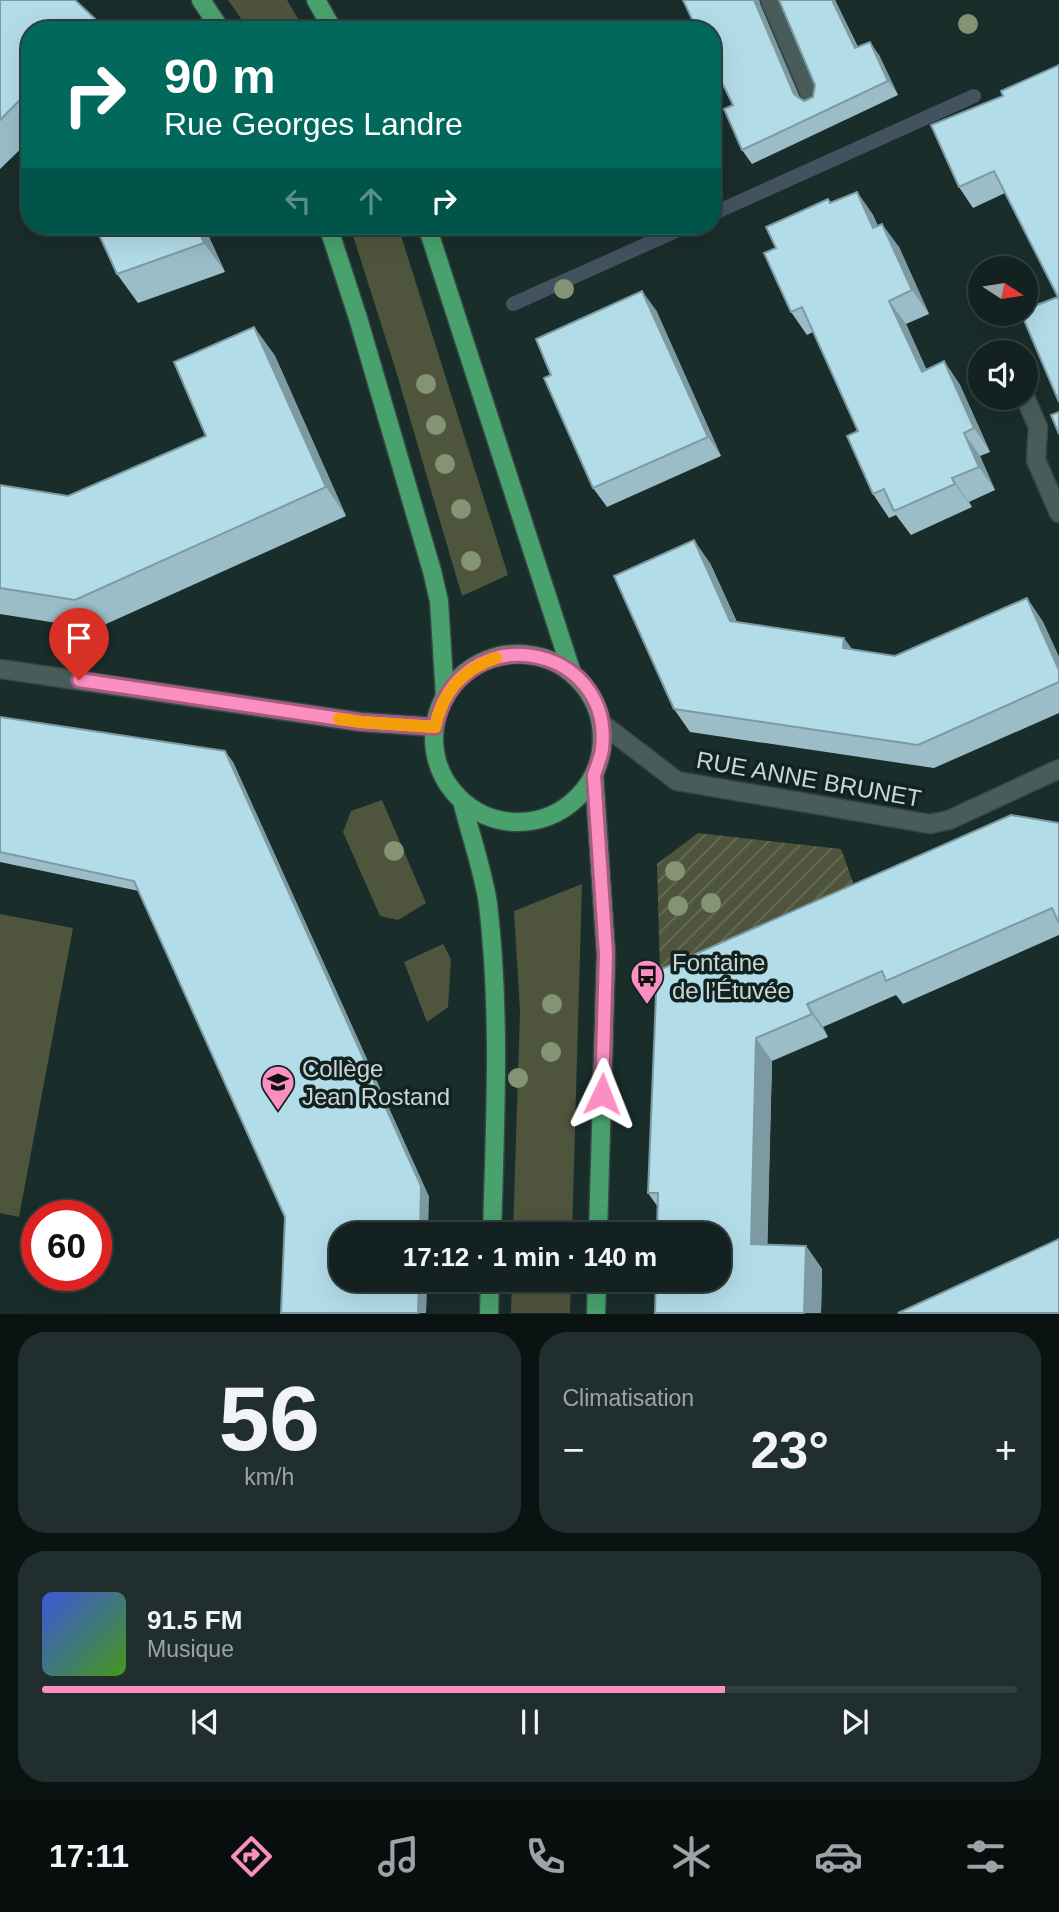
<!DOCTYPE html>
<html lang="fr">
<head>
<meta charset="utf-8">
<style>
  :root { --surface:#132220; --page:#202f2d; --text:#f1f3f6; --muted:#9da4a5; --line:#323f3e; --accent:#fc8fc2 }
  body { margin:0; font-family:Arial,sans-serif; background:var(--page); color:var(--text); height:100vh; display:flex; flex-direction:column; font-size:26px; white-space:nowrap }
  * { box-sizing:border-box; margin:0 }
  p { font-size:23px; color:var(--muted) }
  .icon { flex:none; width:38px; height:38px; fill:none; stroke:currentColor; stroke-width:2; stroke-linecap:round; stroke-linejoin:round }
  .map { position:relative; height:1314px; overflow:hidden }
  .side { display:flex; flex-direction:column; gap:18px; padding:18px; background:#0a1312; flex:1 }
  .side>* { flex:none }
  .hud { position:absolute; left:21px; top:21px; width:700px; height:214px; border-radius:28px; box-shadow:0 7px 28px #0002,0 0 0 2px var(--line); background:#00695c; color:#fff; overflow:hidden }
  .needle { width:46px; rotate:102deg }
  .tools { position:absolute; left:968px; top:256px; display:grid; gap:14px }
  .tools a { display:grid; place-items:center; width:70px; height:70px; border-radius:50%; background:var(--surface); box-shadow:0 7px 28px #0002,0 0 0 2px var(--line); font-size:35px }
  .speed { position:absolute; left:21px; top:1200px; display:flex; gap:14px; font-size:35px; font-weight:700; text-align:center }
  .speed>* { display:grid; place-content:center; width:91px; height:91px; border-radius:50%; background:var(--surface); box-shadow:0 7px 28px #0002,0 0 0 2px var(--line); line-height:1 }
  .speed .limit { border:10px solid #d22; background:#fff; color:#111 }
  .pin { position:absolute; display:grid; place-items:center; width:60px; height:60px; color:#fff; margin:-72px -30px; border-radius:50% 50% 50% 0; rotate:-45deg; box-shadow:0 0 7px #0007 }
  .pin .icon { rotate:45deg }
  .me { position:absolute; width:77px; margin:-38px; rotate:2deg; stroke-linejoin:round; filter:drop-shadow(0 0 5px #0008) }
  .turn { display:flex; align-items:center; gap:24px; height:147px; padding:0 28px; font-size:32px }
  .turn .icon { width:91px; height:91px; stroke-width:2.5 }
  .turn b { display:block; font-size:49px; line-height:60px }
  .lanes { display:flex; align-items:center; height:66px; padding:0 28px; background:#0003; justify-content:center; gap:35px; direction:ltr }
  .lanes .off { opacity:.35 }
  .big { font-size:52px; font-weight:600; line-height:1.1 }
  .side .tile { flex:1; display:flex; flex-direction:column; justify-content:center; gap:10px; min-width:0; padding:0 24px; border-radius:28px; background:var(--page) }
  .side .dial { align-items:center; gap:0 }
  .dial b { font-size:91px; line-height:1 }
  .song { display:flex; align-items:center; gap:21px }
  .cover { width:84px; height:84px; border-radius:10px; background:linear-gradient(135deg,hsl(230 70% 55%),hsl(100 70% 35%)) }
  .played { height:7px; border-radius:4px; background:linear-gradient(90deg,var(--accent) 70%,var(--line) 70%) }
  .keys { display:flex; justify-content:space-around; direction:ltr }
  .heat { display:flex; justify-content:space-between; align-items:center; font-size:38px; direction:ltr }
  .side .tiles { flex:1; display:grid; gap:18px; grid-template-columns:1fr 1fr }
  .tile:last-child { grid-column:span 2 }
  .trip { position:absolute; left:329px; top:1222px; width:402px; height:70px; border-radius:28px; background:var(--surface); box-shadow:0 7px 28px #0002,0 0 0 2px var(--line); font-weight:600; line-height:70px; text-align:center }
  .tab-bar { display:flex; height:112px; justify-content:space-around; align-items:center; background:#080e0d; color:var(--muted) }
  .tab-bar .icon { width:49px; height:49px }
  .tab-bar .current { color:var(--accent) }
  .tab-bar b { font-size:32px; color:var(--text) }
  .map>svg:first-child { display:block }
  .green { fill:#4f553c }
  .garden { fill:url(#garden-furrows) }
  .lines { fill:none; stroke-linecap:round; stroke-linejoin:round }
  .stream { stroke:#42525f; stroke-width:14 }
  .minor-casing { stroke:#374745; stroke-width:21 }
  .major-casing { stroke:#374745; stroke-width:21 }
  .minor { stroke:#485d5a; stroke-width:18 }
  .major { stroke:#49a26d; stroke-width:18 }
  .tree { fill:#839373 }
  .wall { fill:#9abdc8 }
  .shaded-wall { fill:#7d9aa3 }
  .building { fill:#b3dce9; stroke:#7d9aa3; stroke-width:2 }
  .route-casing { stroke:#a45d7e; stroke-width:18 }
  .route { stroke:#fc8fc2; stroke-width:12 }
  .slow { stroke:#f59e0b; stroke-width:12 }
  .labels { text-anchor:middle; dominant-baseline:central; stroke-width:7; stroke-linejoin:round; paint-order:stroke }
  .street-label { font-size:24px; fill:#cbd6d4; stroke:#102321 }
  .poi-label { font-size:24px; fill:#cbd6d4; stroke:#102321; text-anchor:start }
</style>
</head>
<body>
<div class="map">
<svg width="1059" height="1314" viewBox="0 0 1059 1314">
  <defs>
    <pattern id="garden-furrows" width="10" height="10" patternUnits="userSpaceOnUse" patternTransform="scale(1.75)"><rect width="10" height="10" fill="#4f553c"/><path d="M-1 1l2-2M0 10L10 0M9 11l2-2" fill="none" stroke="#676d57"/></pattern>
  </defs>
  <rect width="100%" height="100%" fill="#192d2a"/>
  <path class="green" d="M228 0H287L305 30H249Z
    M350 226H398L508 575 462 596 396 371Z
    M382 800 426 903 398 920 380 916 343 832 351 811Z
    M582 884 572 1234H513L520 1011 514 911Z
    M0 914 73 928 19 1217 0 1213Z
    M443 944 451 959 448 1007 427 1022 404 962Z
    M512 1279H571L570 1313H511Z"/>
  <path class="garden" d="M698 833 841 849 854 885 660 975 657 864Z"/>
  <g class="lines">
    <path class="stream" d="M712 214 974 96
      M513 304 687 226"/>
    <defs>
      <path id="minor" d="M770 0 814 103
        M1025 397 1038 427 1036 460 1059 513
        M0 669 361 722 435 727
        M601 723 677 781 930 824 949 820 1059 769"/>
      <path id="major" d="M201 0 221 30
        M316 0 333 30
        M328 226 358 318 432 571 439 601 445 697
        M427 226 572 673
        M434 738a84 84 0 1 1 168 0a84 84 0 1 1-168 0Z
        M594 775 606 954 598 1234
        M462 801C470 834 483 870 488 904 501 1013 495 1124 492 1234
        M489 1314 490 1279
        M596 1314 597 1279"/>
    </defs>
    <use href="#minor" class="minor-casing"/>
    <use href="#major" class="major-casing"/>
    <use href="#minor" class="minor"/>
    <use href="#major" class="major"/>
  </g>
  <g class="tree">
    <circle cx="968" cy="24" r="10"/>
    <circle cx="564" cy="289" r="10"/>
    <circle cx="426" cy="384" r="10"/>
    <circle cx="436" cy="425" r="10"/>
    <circle cx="445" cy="464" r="10"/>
    <circle cx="461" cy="509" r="10"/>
    <circle cx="471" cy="561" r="10"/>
    <circle cx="394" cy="851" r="10"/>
    <circle cx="675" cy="871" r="10"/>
    <circle cx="711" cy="903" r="10"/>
    <circle cx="678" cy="906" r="10"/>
    <circle cx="552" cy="1004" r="10"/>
    <circle cx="551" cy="1052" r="10"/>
    <circle cx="518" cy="1078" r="10"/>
  </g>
  <path class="wall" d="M0 0 30 30V140L0 169Z
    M683 0H759L760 4 799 98 804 101 813 97 815 85 779 0H835L858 47 879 55 898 95 752 164 742 150 733 105Z
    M1059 65 1058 297 1005 193 973 208 959 187 1003 96Z
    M857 192 873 215 878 226 899 247 929 314 906 324 926 369 944 361 960 385 990 452 980 456 995 490 969 502 972 507 911 535 896 515 889 518 873 494 858 431 813 332 807 335 791 312 776 248 828 199 831 203Z
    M204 226 225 272 138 303 117 274Z
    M656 310 721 456 607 507 593 488Z
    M254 327 275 356 346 516 95 629 0 614V485L68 496 206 436Z
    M710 563 737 622 852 649 895 656 1027 598 1043 622 1059 657V713L934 768 690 732 674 709Z
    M0 717 233 762 429 1197 341 1279H427L426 1313H281L285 1217 139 891 0 862Z
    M1059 823V935L903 1004 896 995 823 1027 828 1037 772 1061 767 1245 806 1246 822 1269 821 1313H655L658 1207 648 1193 657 971Z"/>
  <path class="shaded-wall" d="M754 0H759L760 4 804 107 794 94Z
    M832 0H835L864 62 855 48Z
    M870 42 879 55 898 95 888 81Z
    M857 192 873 215 889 252 873 228Z
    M882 224 899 247 929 314 912 290Z
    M197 226H204L225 272 204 243Z
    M642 291 656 310 721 456 708 437Z
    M889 301 906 324 938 395 922 372Z
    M254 327 275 356 346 516 326 487Z
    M944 361 960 385 990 452 974 428Z
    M964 433 980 456 995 490 979 467Z
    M952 478 969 502 972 507 955 484Z
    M694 540 710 563 747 645 730 621Z
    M1027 598 1043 622 1059 657V670Z
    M844 638 861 661 843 648Z
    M225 751 233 762 429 1197 428 1234H420Z
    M807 1004 823 1027 828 1037 812 1014Z
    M756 1038 772 1061 767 1267 751 1244Z
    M806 1246 822 1269 821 1313H804Z
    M419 1279H427L426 1313H418Z"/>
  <path class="building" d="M0 0H75L107 30H30V90L0 120Z
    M683 0H754L794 94 804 101 813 97 815 85 779 0H832L855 48 870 42 888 81 742 150 724 109 733 105 712 62V30H697Z
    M1059 65V402L1021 313H1026V309L1058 297 994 171 959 187 931 125 1003 96 1001 91Z
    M857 192 873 228 882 224 912 290 889 301 922 372 944 361 974 428 964 433 979 467 952 478 955 484 894 511 884 489 873 494 847 436 858 431 802 307 791 312 764 253 776 248 766 227 828 199 830 203Z
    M95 226H197L204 243 117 274Z
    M642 291 708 437 593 488 544 378 551 375 536 339Z
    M254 327 326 487 75 600 0 588V485L68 496 206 436 174 362Z
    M1059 412V434L1051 415Z
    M694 540 730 621 844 638 843 648 895 656 1027 598 1059 670V682L918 745 674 709 614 576Z
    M0 717 225 751 421 1186 420 1234H341V1279H419L418 1313H281L285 1217 134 881 0 852Z
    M1011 815 1059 823V923L1052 908 886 981 882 971 807 1004 812 1014 756 1038 751 1244 806 1246 804 1313H655L656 1279H719V1234H657L658 1193H648L657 971Z
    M1059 1239V1313H898Z"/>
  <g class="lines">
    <defs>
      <path id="route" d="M79 680 361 722 435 727C459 615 614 642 602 749 601 757 597 766 594 775L606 954 602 1094"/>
    </defs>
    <use href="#route" class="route-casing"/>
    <use href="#route" class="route"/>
    <path class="slow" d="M339 719 361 722 435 727C442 693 463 669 496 658"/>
  </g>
  <defs>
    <symbol id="bus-pin" viewBox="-11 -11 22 30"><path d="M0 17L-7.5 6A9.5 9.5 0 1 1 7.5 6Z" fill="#fc8fc2" stroke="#102321"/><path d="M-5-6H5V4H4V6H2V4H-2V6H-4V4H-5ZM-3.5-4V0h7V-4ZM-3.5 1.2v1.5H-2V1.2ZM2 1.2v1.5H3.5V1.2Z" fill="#111"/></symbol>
    <symbol id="school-pin" viewBox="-11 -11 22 30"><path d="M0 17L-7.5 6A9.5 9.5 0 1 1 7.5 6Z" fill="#fc8fc2" stroke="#102321"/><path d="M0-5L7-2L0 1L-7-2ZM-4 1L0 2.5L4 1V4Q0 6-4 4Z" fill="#111"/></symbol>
  </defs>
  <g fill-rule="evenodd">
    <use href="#bus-pin" x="628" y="957" width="38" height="52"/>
    <use href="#school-pin" x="259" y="1063" width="38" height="52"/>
  </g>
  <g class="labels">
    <g class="street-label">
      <text transform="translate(809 779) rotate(10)">RUE ANNE BRUNET</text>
    </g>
    <g class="poi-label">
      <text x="672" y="962">Fontaine<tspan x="672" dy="28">de l’Étuvée</tspan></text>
      <text x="302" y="1068">Collège<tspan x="302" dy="28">Jean Rostand</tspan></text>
    </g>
  </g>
</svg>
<div class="tools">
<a><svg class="needle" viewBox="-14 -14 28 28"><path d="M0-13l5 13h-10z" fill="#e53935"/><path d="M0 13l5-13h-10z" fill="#9da4a5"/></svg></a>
<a><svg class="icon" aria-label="sound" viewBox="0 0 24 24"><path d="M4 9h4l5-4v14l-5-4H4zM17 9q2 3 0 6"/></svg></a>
</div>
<div class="speed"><div class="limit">60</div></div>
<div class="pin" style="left:79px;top:680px;background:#d93025"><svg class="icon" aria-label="arrive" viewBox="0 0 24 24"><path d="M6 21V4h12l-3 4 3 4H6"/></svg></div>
<svg class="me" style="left:602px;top:1094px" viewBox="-20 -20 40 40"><path d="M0-17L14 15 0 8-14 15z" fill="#fc8fc2" stroke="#fff" stroke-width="4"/></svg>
<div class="trip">17:12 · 1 min · 140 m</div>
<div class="hud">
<div class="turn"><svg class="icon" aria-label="right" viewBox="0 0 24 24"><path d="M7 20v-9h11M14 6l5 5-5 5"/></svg><div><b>90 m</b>Rue Georges Landre</div></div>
<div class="lanes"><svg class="icon off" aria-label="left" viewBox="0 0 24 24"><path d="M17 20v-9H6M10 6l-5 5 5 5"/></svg><svg class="icon off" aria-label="ahead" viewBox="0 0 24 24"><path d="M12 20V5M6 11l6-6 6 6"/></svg><svg class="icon" aria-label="right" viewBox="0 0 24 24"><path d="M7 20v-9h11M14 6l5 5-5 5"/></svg></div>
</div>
</div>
<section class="side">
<div class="tiles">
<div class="tile dial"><b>56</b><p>km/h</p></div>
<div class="tile"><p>Climatisation</p>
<div class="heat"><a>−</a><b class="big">23°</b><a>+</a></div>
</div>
<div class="tile">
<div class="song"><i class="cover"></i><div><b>91.5 FM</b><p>Musique</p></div></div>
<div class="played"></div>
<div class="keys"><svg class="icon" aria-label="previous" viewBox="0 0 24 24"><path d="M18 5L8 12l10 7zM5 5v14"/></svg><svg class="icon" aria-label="pause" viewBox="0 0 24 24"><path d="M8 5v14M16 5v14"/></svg><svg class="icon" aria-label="next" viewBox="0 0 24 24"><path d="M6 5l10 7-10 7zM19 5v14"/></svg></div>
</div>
</div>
</section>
<nav class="tab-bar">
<b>17:11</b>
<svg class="icon current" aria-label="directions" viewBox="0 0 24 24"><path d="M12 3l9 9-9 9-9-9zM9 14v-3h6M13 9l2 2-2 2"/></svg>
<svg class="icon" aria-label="music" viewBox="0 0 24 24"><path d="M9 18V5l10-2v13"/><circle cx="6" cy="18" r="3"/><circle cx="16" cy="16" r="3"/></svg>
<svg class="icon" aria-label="phone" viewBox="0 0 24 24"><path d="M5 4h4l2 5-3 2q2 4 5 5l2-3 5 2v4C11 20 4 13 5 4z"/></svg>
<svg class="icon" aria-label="climate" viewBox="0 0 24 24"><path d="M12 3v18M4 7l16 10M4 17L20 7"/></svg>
<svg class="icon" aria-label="car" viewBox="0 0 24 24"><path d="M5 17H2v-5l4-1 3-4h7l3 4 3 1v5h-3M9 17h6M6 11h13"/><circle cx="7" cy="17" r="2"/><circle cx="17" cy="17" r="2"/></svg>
<svg class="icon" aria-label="filters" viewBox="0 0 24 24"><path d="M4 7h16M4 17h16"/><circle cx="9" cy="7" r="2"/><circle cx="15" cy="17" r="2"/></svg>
</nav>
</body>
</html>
